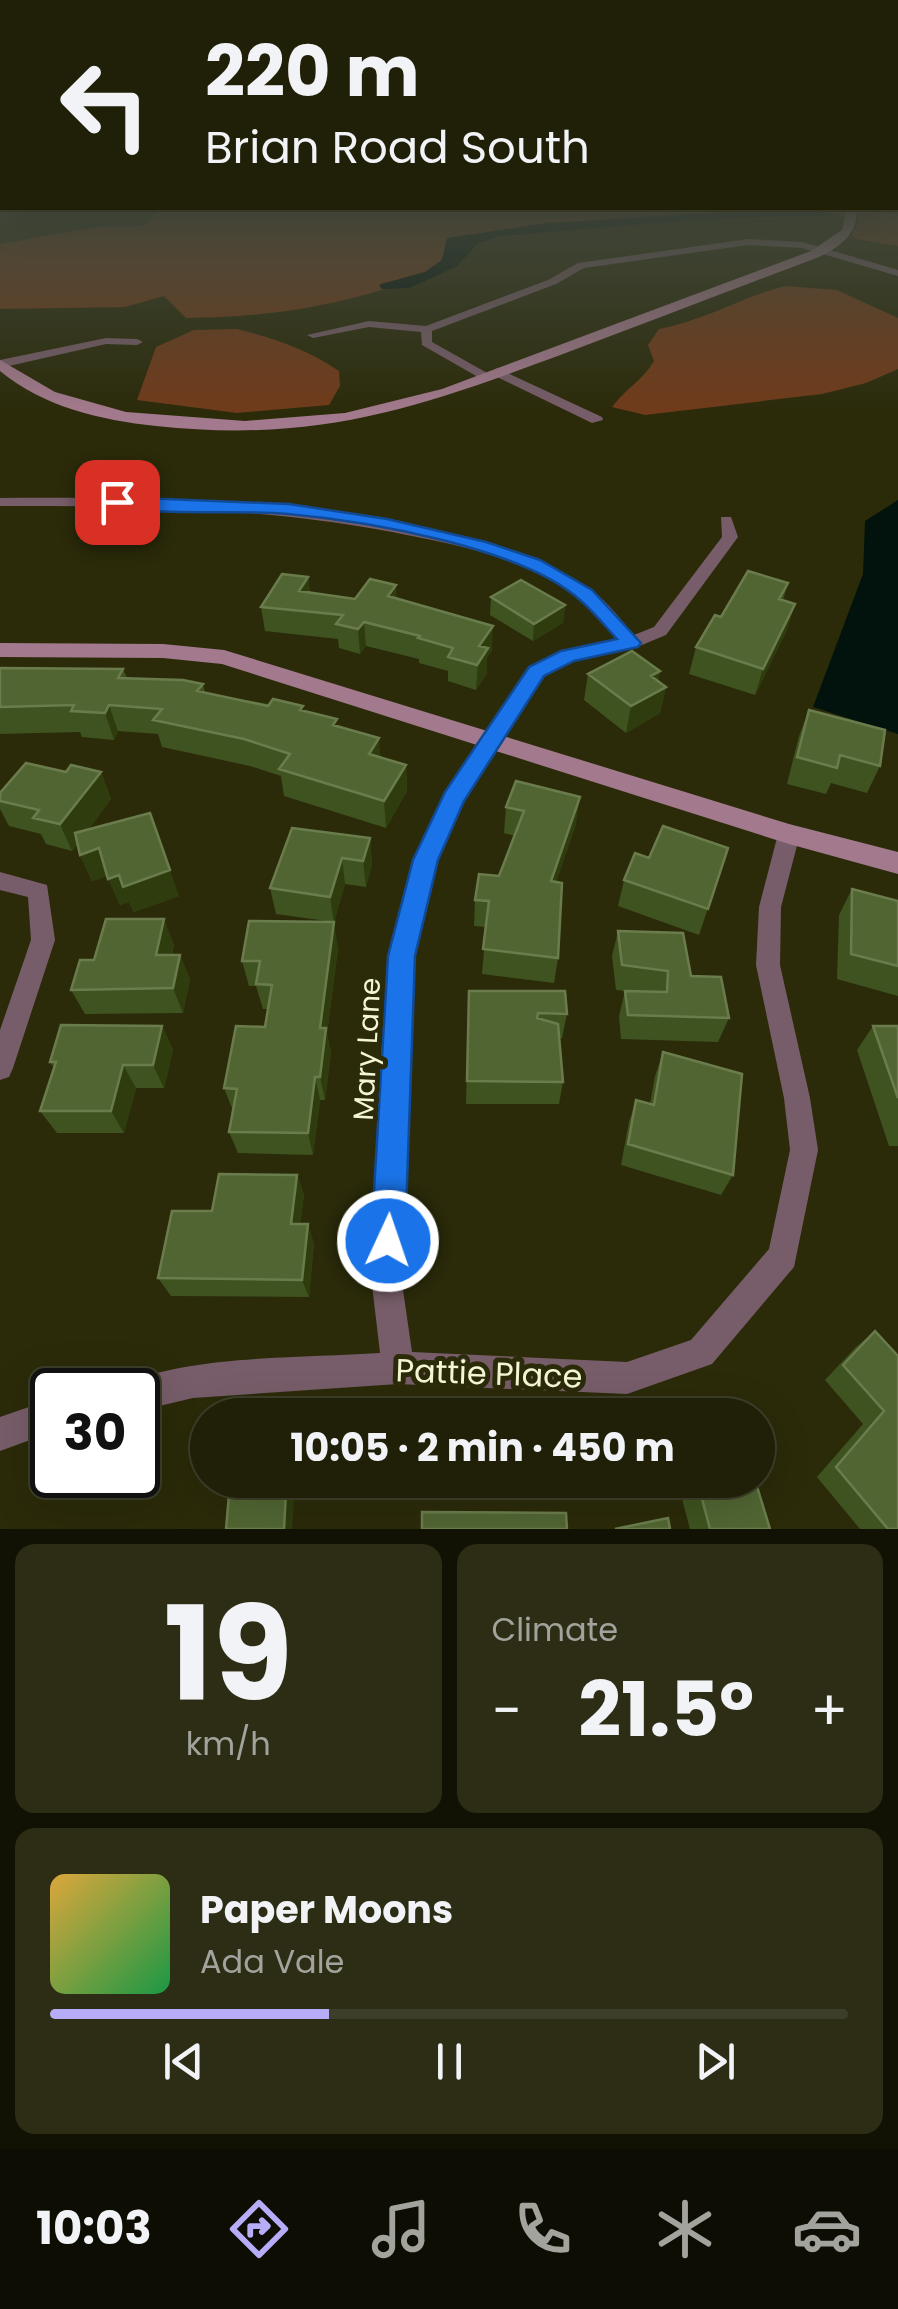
<!DOCTYPE html>
<html lang="en">
<head>
<meta charset="utf-8">
<style>
  :root { --surface:#202008; --page:#2d2d16; --text:#f1f3f6; --muted:#a2a39c; --line:#3d3e29; --accent:#b6acf8 }
  body { margin:0; font-family:Poppins,sans-serif; background:var(--page); color:var(--text); height:100vh; display:flex; flex-direction:column; font-size:38px; white-space:nowrap }
  * { box-sizing:border-box; margin:0 }
  p { font-size:32px; color:var(--muted) }
  .icon { flex:none; width:55px; height:55px; fill:none; stroke:currentColor; stroke-width:2; stroke-linecap:round; stroke-linejoin:round }
  .map { position:relative; height:1529px; overflow:hidden }
  .sheet { display:flex; flex-direction:column; gap:15px; padding:15px; background:#121204; flex:1 }
  .sheet>* { flex:none }
  .hud { position:absolute; left:0px; top:0px; width:900px; height:210px; box-shadow:0 10px 40px #0002,0 0 0 2px var(--line); background:#202008; color:var(--text); overflow:hidden }
  .speed { position:absolute; left:30px; top:1368px; display:flex; gap:20px; font-size:50px; font-weight:700; text-align:center }
  .speed>* { display:grid; place-content:center; width:130px; height:130px; border-radius:50%; background:var(--surface); box-shadow:0 10px 40px #0002,0 0 0 2px var(--line); line-height:1 }
  .speed .limit { border:5px solid #111; border-radius:15px; background:#fff; color:#111 }
  .pin { position:absolute; display:grid; place-items:center; width:85px; height:85px; color:#fff; margin:-42px; border-radius:20px; box-shadow:0 5px 15px #0006 }
  .me { position:absolute; width:110px; margin:-55px; rotate:3deg; stroke-linejoin:round; filter:drop-shadow(0 0 8px #0008) }
  .turn { display:flex; align-items:center; gap:35px; height:210px; padding:0 40px; font-size:45px }
  .turn .icon { width:130px; height:130px; stroke-width:2.5 }
  .turn b { display:block; font-size:70px; line-height:85px }
  .big { font-size:75px; font-weight:700; line-height:1.1 }
  .sheet .card { flex:1; display:flex; flex-direction:column; justify-content:center; gap:15px; min-width:0; padding:0 35px; border-radius:20px; background:var(--page) }
  .sheet .dial { align-items:center; gap:0 }
  .dial b { font-size:130px; line-height:1 }
  .song { display:flex; align-items:center; gap:30px }
  .cover { width:120px; height:120px; border-radius:15px; background:linear-gradient(135deg,hsl(40 70% 55%),hsl(140 70% 35%)) }
  .played { height:10px; border-radius:5px; background:linear-gradient(90deg,var(--accent) 35%,var(--line) 35%) }
  .keys { display:flex; justify-content:space-around; direction:ltr }
  .heat { display:flex; justify-content:space-between; align-items:center; font-size:55px; direction:ltr }
  .sheet .tiles { flex:1; display:grid; gap:15px; grid-template-columns:1fr 1fr }
  .card:last-child { grid-column:span 2 }
  .trip { position:absolute; left:190px; top:1398px; width:585px; height:100px; border-radius:50px; background:var(--surface); box-shadow:0 10px 40px #0002,0 0 0 2px var(--line); font-weight:700; line-height:100px; text-align:center }
  .dock { display:flex; height:160px; justify-content:space-around; align-items:center; background:#0d0d03; color:var(--muted) }
  .dock .icon { width:70px; height:70px }
  .dock .active { color:var(--accent) }
  .dock b { font-size:45px; color:var(--text) }
  .map>svg:first-child { display:block }
  .green { fill:#703b1a }
  .water { fill:#01130c }
  .lines { fill:none; stroke-linecap:round; stroke-linejoin:round }
  .street { fill:#775d69; fill-rule:evenodd }
  .secondary { fill:#a37a8d; fill-rule:evenodd }
  .wall { fill:#3e531f }
  .shaded-wall { fill:#2e3c0e }
  .building { fill:#516532; stroke:#6b7c4c; stroke-width:2.5 }
  .route { fill:#1a73e8; stroke:#114b97; stroke-width:2.5 }
  .labels { text-anchor:middle; dominant-baseline:central; stroke-width:10; stroke-linejoin:round; paint-order:stroke }
  .street-label { font-size:28px; fill:#f4f6d6; stroke:#2b2b0a }
  .near-street-label { font-size:32px; fill:#f4f6d6; stroke:#2b2b0a }
</style>
</head>
<body>
<div class="map">
<svg width="898" height="1529" viewBox="0 0 898 1529">
  <rect width="100%" height="100%" fill="#2b2b0a"/>
  <path class="green" d="M161 208H846L847 218 825 211C698 209 572 219 447 238L442 260 425 272 380 284 384 289C318 310 256 317 186 318L164 296 125 307 0 309V244L97 227 143 226Z
    M857 208H876L873 210 898 215V246L856 239 852 235 859 220Z
    M785 286 837 290 898 318V369L866 383 822 394 645 415 612 407C625 389 643 380 654 361L648 345 659 329C704 321 741 297 785 286Z
    M237 329C274 338 307 349 339 371L340 386 329 405 237 413 137 400 156 347 194 330Z"/>
  <path class="water" d="M773 210 825 211 834 215 700 219 501 236 478 243 457 266 434 277 409 288 382 289 379 285 425 272 442 260 447 238 547 223Z
    M898 500V734L813 707 863 574 865 521Z"/>
  <g class="lines">
    <path class="street" d="M748 239 803 242 898 270V276L802 248 748 245 584 268 556 284 432 331V342L489 374 491 377 485 381 422 345 421 332 369 327 313 338 307 335 369 321 426 326 548 280 578 263Z
      M106 338 137 339 143 342 137 345 106 344 0 368V360Z
      M497 368 602 417 603 420 592 423 493 375 491 372Z
      M0 498C147 497 293 500 438 532 491 544 547 559 592 591 609 603 621 620 634 635L654 627 722 537 721 517H731L738 537 666 635 637 647 573 661 543 676 462 800 436 860 414 956 401 1276 412 1352 627 1362 691 1340 769 1249 790 1150 784 1098 756 965 759 907 778 834 781 828H797L800 834 781 907 780 965 810 1098 818 1150 794 1267 712 1364 627 1394 398 1384 193 1398 138 1411V1390H124L126 1383C194 1355 305 1358 380 1353L371 1276 390 956 414 860 446 793 531 668 562 652 619 640C607 624 594 607 577 596 528 562 470 547 412 536 276 507 139 506 0 506Z
      M0 872 47 885 55 940 13 1068 9 1077 0 1080V1030L31 940 28 897 0 890Z
      M52 1399V1432L0 1451V1417Z"/>
    <path class="secondary" d="M847 208H857C858 234 841 246 819 257 734 289 648 322 563 354 415 409 317 443 156 426 100 420 44 407 0 371V360L55 392 126 412 245 421 345 413 442 389 811 251 842 230Z
      M0 643 163 644 224 650 789 824 898 852V874L789 844 222 664 163 658 0 657Z"/>
  </g>
  <path class="wall" d="M308 577 310 593 355 599 397 598 492 650 487 657V673L476 690 448 681V671L419 663V659L366 646 360 654 339 648 338 639 265 631 261 607Z
    M788 583 783 600 787 630 755 695 689 674 696 647 721 617Z
    M491 597 565 605 563 623 533 641 490 615Z
    M0 668 123 669 127 678 203 684 205 693 303 710 338 727 380 757 406 765 407 791 386 828 284 796 281 776 250 766 162 747 158 734 118 731 114 740 82 737 80 732 0 734Z
    M660 671 658 681 666 687 660 713 626 733 584 700 588 674Z
    M809 710 880 766 867 793 831 783 826 794 787 784 799 736Z
    M66 772H101L111 799 88 830 179 896 134 912 129 902 120 905 107 876 92 881 80 855 78 844 72 851 46 844 41 834 9 826 0 809V793Z
    M506 807 576 824 556 882 558 958 554 983 482 974 486 927 474 926 475 900 499 876 515 836 504 833Z
    M370 838 372 864 366 887 345 884 334 922 276 914 270 888Z
    M728 848 699 935 618 906 624 880 649 858Z
    M852 889 898 901V996L837 979 839 915Z
    M618 931 691 976 729 1018 718 1042 621 1039 619 1016 625 991H627L616 990 612 956Z
    M174 944 172 955H180L190 980 183 1013 85 1014 71 990 94 960Z
    M338 948 327 1034 331 1052 325 1100H320L313 1155 238 1153 229 1132 233 1111 224 1088 265 1027 268 1009H263L256 986H249L242 961Z
    M469 991 567 1014 562 1038H559L563 1082 559 1104H466Z
    M162 1026 173 1050 164 1088H136L124 1133H57L40 1111 54 1068 50 1062Z
    M873 1026H898V1146H889L857 1050Z
    M663 1052 733 1175 721 1195 621 1165 629 1122 636 1100 650 1104 655 1076Z
    M297 1175 304 1195 300 1224 314 1243 309 1297 171 1296 158 1278 212 1211Z
    M875 1331 898 1529H860L817 1477 863 1424 825 1380 856 1347Z
    M677 1480H755L770 1529H690Z"/>
  <path class="shaded-wall" d="M308 577 311 601 299 591Z
    M396 585 397 609 388 596Z
    M795 604 787 630 755 695 763 669Z
    M565 605 563 623 533 641 534 624Z
    M364 622 366 646 360 654 358 629Z
    M493 626 492 650 487 657V673L476 690 479 646Z
    M660 671 656 692 666 687 660 713 626 733 631 706 651 676Z
    M109 705 118 731 114 740 105 713Z
    M379 738 381 765 369 754Z
    M406 765 407 791 386 828 384 801Z
    M101 772 111 799 72 851 60 824Z
    M580 797 576 824 548 907 551 881Z
    M370 838 372 864 366 887 363 861Z
    M99 848 110 875 92 881 80 855Z
    M342 858 345 884 334 922 330 897Z
    M170 870 179 896 134 912 129 902 120 905 108 879 119 875Z
    M164 919 174 944 166 980 156 955Z
    M334 922 338 948 327 1034 331 1052 325 1100 320 1077V1028Z
    M180 955 190 980 183 1013 173 988Z
    M162 1026 173 1050 164 1088 153 1065Z
    M123 1065 136 1088 124 1133 111 1111Z
    M315 1077 320 1100 313 1155 308 1133Z
    M297 1175 304 1195 298 1243 291 1224Z
    M308 1224 314 1243 309 1297 302 1280Z
    M286 1492 294 1501 292 1529H284Z"/>
  <path class="building" d="M748 571 788 583 779 599 795 604 763 669 696 647 715 615 721 617Z
    M282 574 308 577 299 591 355 599 370 579 396 585 388 596 493 626 479 646 488 648 477 665 448 657 453 648 418 638 420 636 364 622 358 629 336 624 343 615 261 607Z
    M521 580 565 605 534 624 491 597Z
    M632 651 660 671 651 676 666 687 631 706 588 674Z
    M0 668 123 669 118 678 183 680 203 684 197 691 268 706 273 699 303 706 300 710 337 719 333 725 379 738 369 754 406 765 384 801 279 769 290 754 244 739 153 720 162 709 109 705 105 713 71 711 74 705 0 707Z
    M809 710 885 730 880 766 840 755 837 768 797 757Z
    M26 763 66 772 71 765 101 772 60 824 33 818 39 810 0 801V793Z
    M516 781 580 797 551 881 562 883 558 958 483 949 489 901 475 900 479 874 499 876 524 811 506 807Z
    M150 813 170 870 123 887 119 875 108 879 99 848 80 855 75 833Z
    M663 826 728 848 708 909 624 880 635 853 649 858Z
    M292 828 370 838 363 861 342 858 330 897 270 888Z
    M852 889 898 901V966L851 954Z
    M106 919H164L156 955H180L173 988 71 990 80 960H94Z
    M249 921 334 922 320 1028H326L320 1077H315L308 1133 229 1132 237 1089 224 1088 236 1026 265 1027 272 985 256 984 260 961H242Z
    M618 931 683 933 691 976 721 977 729 1018 628 1015 625 991 667 992 668 971 622 965Z
    M469 991H565L567 1014 538 1013 537 1018 558 1024 563 1082 467 1081Z
    M61 1025 162 1026 153 1065H123L111 1111H40L56 1062H50Z
    M873 1026H898V1098Z
    M663 1052 742 1074 733 1175 628 1144 636 1100 654 1105Z
    M219 1174 297 1175 291 1224H308L302 1280 158 1278 172 1211H212Z
    M875 1331 898 1356V1529H888L836 1467 884 1411 843 1365Z
    M697 1480H755L770 1529H710Z
    M286 1492 284 1529H226L229 1495Z
    M422 1512 566 1513 567 1529H422Z
    M668 1518 670 1529H615Z"/>
  <linearGradient id="sky" x2="0" y2="1"><stop stop-color="#181806"/><stop offset="0.48" stop-color="#444a3e"/><stop offset="1" stop-color="#444a3e" stop-opacity="0"/></linearGradient>
  <rect width="898" height="413" fill="url(#sky)"/>
  <path class="route" d="M117 497 289 504 387 519 486 542 540 560 592 590 641 643 638 647 574 661 544 676 464 801 438 860 415 956 405 1241 400 1253 388 1258 376 1253 371 1241 388 956 413 860 445 792 529 667 561 651 617 639C605 626 593 611 580 600 521 547 366 521 288 514 230 509 168 517 111 506L109 502Z"/>
  <g class="labels">
    <g class="street-label">
      <text transform="translate(367 1049) rotate(-87)">Mary Lane</text>
    </g>
    <g class="near-street-label">
      <text transform="translate(489 1373) rotate(2)">Pattie Place</text>
    </g>
  </g>
</svg>
<div class="speed"><div class="limit">30</div></div>
<div class="pin" style="left:117px;top:502px;background:#d93025"><svg class="icon" aria-label="arrive" viewBox="0 0 24 24"><path d="M6 21V4h12l-3 4 3 4H6"/></svg></div>
<svg class="me" style="left:388px;top:1241px" viewBox="-20 -20 40 40"><circle r="17" fill="#1a73e8" stroke="#fff" stroke-width="3"/><path d="M0-11L8 9 0 5-8 9z" fill="#fff"/></svg>
<div class="trip">10:05 · 2 min · 450 m</div>
<div class="hud">
<div class="turn"><svg class="icon" aria-label="left" viewBox="0 0 24 24"><path d="M17 20v-9H6M10 6l-5 5 5 5"/></svg><div><b>220 m</b>Brian Road South</div></div>
</div>
</div>
<section class="sheet">
<div class="tiles">
<div class="card dial"><b>19</b><p>km/h</p></div>
<div class="card"><p>Climate</p>
<div class="heat"><a>−</a><b class="big">21.5°</b><a>+</a></div>
</div>
<div class="card">
<div class="song"><i class="cover"></i><div><b>Paper Moons</b><p>Ada Vale</p></div></div>
<div class="played"></div>
<div class="keys"><svg class="icon" aria-label="previous" viewBox="0 0 24 24"><path d="M18 5L8 12l10 7zM5 5v14"/></svg><svg class="icon" aria-label="pause" viewBox="0 0 24 24"><path d="M8 5v14M16 5v14"/></svg><svg class="icon" aria-label="next" viewBox="0 0 24 24"><path d="M6 5l10 7-10 7zM19 5v14"/></svg></div>
</div>
</div>
</section>
<nav class="dock">
<b>10:03</b>
<svg class="icon active" aria-label="directions" viewBox="0 0 24 24"><path d="M12 3l9 9-9 9-9-9zM9 14v-3h6M13 9l2 2-2 2"/></svg>
<svg class="icon" aria-label="music" viewBox="0 0 24 24"><path d="M9 18V5l10-2v13"/><circle cx="6" cy="18" r="3"/><circle cx="16" cy="16" r="3"/></svg>
<svg class="icon" aria-label="phone" viewBox="0 0 24 24"><path d="M5 4h4l2 5-3 2q2 4 5 5l2-3 5 2v4C11 20 4 13 5 4z"/></svg>
<svg class="icon" aria-label="climate" viewBox="0 0 24 24"><path d="M12 3v18M4 7l16 10M4 17L20 7"/></svg>
<svg class="icon" aria-label="car" viewBox="0 0 24 24"><path d="M5 17H2v-5l4-1 3-4h7l3 4 3 1v5h-3M9 17h6M6 11h13"/><circle cx="7" cy="17" r="2"/><circle cx="17" cy="17" r="2"/></svg>
</nav>
</body>
</html>
